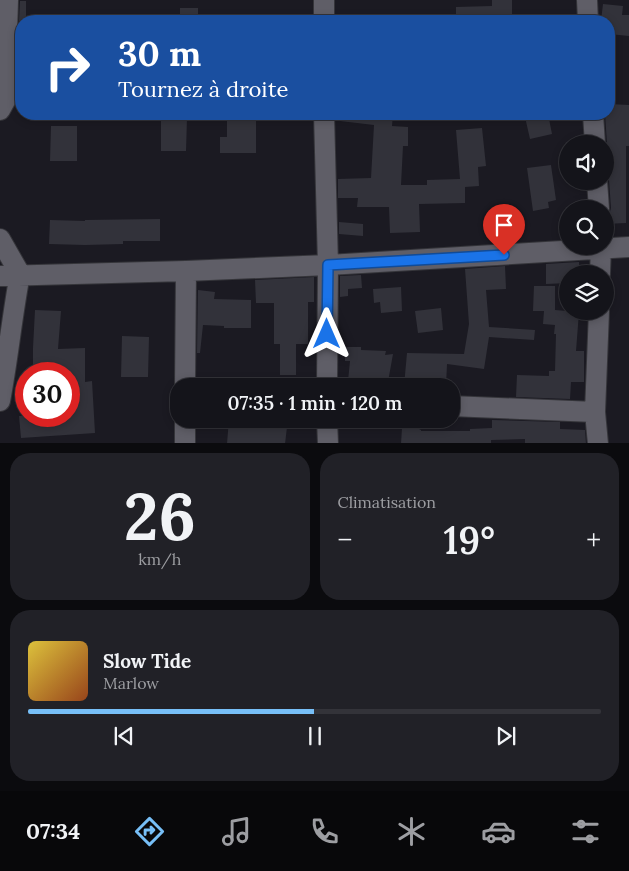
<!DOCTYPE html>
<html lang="fr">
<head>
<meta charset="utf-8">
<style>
  :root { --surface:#14141a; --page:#212127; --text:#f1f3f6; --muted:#9d9ea2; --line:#333339; --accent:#77bff7 }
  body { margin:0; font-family:Lora,serif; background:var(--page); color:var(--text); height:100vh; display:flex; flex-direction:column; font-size:19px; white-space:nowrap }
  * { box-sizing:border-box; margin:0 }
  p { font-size:16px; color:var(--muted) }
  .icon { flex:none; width:28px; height:28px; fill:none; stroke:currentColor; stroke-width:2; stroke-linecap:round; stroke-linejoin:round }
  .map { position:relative; height:443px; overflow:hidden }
  .details { display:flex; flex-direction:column; gap:10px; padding:10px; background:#0b0b0e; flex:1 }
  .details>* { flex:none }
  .top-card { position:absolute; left:15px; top:15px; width:600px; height:105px; border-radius:20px; box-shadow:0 2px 8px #0003,0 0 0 1px var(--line); background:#1a4fa0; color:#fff; overflow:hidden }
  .fabs { position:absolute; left:559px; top:135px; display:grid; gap:10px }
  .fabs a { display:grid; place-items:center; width:55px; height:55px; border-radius:50%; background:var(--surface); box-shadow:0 2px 8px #0003,0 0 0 1px var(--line); font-size:25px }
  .speed { position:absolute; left:15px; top:362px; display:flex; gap:10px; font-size:25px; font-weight:700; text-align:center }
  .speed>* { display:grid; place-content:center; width:65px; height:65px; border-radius:50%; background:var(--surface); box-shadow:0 2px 8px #0003,0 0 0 1px var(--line); line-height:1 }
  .speed .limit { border:8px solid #d22; background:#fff; color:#111 }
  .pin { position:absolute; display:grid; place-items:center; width:42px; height:42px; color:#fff; margin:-51px -21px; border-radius:50% 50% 50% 0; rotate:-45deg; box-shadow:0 0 5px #0007 }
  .pin .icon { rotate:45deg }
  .me { position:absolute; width:55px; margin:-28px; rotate:0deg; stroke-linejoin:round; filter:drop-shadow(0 0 4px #0008) }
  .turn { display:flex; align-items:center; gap:18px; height:105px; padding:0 20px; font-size:22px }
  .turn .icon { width:65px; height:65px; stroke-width:2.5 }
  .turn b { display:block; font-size:35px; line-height:42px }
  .big { font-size:38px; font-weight:600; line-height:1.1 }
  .details .card { flex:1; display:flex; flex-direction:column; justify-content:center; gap:8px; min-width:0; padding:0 18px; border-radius:20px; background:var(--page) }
  .details .dial { align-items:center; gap:0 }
  .dial b { font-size:65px; line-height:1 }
  .song { display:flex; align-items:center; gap:15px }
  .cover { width:60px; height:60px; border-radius:8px; background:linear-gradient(135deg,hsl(50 70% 55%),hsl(20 70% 35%)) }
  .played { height:5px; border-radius:2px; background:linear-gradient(90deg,var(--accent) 50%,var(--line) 50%) }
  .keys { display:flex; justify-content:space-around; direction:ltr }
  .heat { display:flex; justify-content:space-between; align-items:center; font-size:28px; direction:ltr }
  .details .tiles { flex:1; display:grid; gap:10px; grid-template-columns:1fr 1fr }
  .card:last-child { grid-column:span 2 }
  .trip { position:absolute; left:170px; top:378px; width:290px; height:50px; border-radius:20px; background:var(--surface); box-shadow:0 2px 8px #0003,0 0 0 1px var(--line); font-weight:600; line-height:50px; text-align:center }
  .dock { display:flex; height:80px; justify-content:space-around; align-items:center; background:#08080a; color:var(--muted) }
  .dock .icon { width:35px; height:35px }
  .dock .current { color:var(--accent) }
  .dock b { font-size:22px; color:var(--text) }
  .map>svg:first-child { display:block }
  .building { fill:#32323a }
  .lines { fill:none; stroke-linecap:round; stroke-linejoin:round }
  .minor-casing { stroke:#35353a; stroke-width:22 }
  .minor { stroke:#5f5e67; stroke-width:20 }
  .route-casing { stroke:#114b97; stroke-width:12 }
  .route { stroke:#1a73e8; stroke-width:9 }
</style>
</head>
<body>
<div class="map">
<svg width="629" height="444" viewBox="0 0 629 444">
  <rect width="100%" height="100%" fill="#1b1a22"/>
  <path class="building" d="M492 0H512V21H456V7L492 6Z
    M20 1H26V21H19Z
    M603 4 623 6 622 15H629V36L609 34V21H601Z
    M180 8H198V21H180Z
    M609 104 629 105V146H626V223L605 224V219L609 215 611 208 609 180 605 173V150L607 143 605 114H609Z
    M227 114H256V153H220V137H227Z
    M340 114H393L392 126 408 127V146H403L401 185H427V180L460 179 456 130 482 128 486 166 478 167 479 186 465 187V203L419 204 420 232 390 233 389 207H357L358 198H338V179L371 178 374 125 340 121Z
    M544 114H548L552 134 530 139 525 117Z
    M161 118H187L186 151H161Z
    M51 126H77V161H50Z
    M551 165 556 200 548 202 549 208 533 211 527 168Z
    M160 219V241H123V244L85 245 49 244 50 220 85 221V220Z
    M339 222 363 224V236L339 234Z
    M579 262 580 274H568V283L546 284V264Z
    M505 266 506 289 486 290 489 327 535 330 534 340 489 337 484 369 447 364 446 386 418 385V386H404L407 353 464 354 469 324 465 269Z
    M361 275 362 288 348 289V296L340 297V276Z
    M314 277V302H308V344H296V375H280V344H274V303H256L255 280Z
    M534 286H555V310L579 312 576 351H584V382H571L570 399 516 397 517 375 549 376V371H555L556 334H554L555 325 543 324 544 311H533Z
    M401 287 402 311 381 313 380 302 374 303 373 289Z
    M198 290 215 292 214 299 251 300V328H224V326L203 325 200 353H197Z
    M441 308 443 330 418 333 415 311Z
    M35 310 61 311 58 349 85 348V382L92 381 95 433 21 438 19 416H69V374H33V348Z
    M122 336 149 337 148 377H121Z
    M345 347H361V350L386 351 385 355 393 354 388 382 348 381 350 361H345Z
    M229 419H244L243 424 287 427 285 444H227Z
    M405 419H418V420H420L419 429 421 430V431H470V429L492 428V420L560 422V429L585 430 586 444H525V439L491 440V444H401L402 428H404Z"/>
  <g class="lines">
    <defs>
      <path id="minor" d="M587 0 588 21
        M324 21V0
        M0 110 5 101 8 0
        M324 114 328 265 327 386
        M593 114 595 144
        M597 181 599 209
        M0 239 20 274C12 316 8 359 0 401
        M600 274 601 246
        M0 276 186 271 328 265 629 247
        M185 386 186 271
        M451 406 595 412
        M327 419 328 444
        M185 444V419
        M598 444 595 412 599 311"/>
    </defs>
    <use href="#minor" class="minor-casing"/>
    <use href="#minor" class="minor"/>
  </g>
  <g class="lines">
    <defs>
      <path id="route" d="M327 334 328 265 504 255"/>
    </defs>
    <use href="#route" class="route-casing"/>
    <use href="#route" class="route"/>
  </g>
</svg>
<div class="fabs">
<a><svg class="icon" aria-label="sound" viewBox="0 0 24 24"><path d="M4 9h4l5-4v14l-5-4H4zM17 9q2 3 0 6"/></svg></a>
<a><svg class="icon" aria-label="search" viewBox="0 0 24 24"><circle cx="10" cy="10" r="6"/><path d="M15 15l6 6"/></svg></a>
<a><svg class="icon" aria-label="layers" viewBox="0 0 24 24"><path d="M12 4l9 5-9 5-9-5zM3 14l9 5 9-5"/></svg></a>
</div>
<div class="speed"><div class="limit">30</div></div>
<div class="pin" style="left:504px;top:255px;background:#d93025"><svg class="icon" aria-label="arrive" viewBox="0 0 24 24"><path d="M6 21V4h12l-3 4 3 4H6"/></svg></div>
<svg class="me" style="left:327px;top:334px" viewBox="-20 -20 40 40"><path d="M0-17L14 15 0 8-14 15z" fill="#1a73e8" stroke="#fff" stroke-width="4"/></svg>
<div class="trip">07:35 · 1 min · 120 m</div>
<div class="top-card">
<div class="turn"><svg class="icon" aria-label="right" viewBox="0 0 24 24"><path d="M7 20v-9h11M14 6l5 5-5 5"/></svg><div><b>30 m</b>Tournez à droite</div></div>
</div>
</div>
<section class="details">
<div class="tiles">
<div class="card dial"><b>26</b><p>km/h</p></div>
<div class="card"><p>Climatisation</p>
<div class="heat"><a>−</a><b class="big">19°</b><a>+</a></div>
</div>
<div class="card">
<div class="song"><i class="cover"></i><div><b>Slow Tide</b><p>Marlow</p></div></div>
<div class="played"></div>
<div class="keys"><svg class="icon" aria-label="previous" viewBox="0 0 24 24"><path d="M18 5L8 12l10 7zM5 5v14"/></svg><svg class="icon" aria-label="pause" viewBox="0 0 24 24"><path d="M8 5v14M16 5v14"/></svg><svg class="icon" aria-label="next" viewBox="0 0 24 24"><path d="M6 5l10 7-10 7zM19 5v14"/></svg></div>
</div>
</div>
</section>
<nav class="dock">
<b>07:34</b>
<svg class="icon current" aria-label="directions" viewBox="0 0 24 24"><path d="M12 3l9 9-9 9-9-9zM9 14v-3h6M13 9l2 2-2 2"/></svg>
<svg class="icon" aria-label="music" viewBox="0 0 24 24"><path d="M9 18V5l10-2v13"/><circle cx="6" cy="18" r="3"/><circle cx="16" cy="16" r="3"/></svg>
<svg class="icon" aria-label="phone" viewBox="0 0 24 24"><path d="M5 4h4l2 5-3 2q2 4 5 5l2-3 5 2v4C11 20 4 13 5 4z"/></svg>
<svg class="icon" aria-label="climate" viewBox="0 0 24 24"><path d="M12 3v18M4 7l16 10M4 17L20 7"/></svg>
<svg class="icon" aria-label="car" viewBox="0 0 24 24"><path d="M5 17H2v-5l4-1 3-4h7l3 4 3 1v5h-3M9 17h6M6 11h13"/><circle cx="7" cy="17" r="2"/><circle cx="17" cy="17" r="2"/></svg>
<svg class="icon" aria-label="filters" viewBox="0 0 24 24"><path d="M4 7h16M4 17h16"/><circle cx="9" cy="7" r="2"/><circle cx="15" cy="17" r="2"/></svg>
</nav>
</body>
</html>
